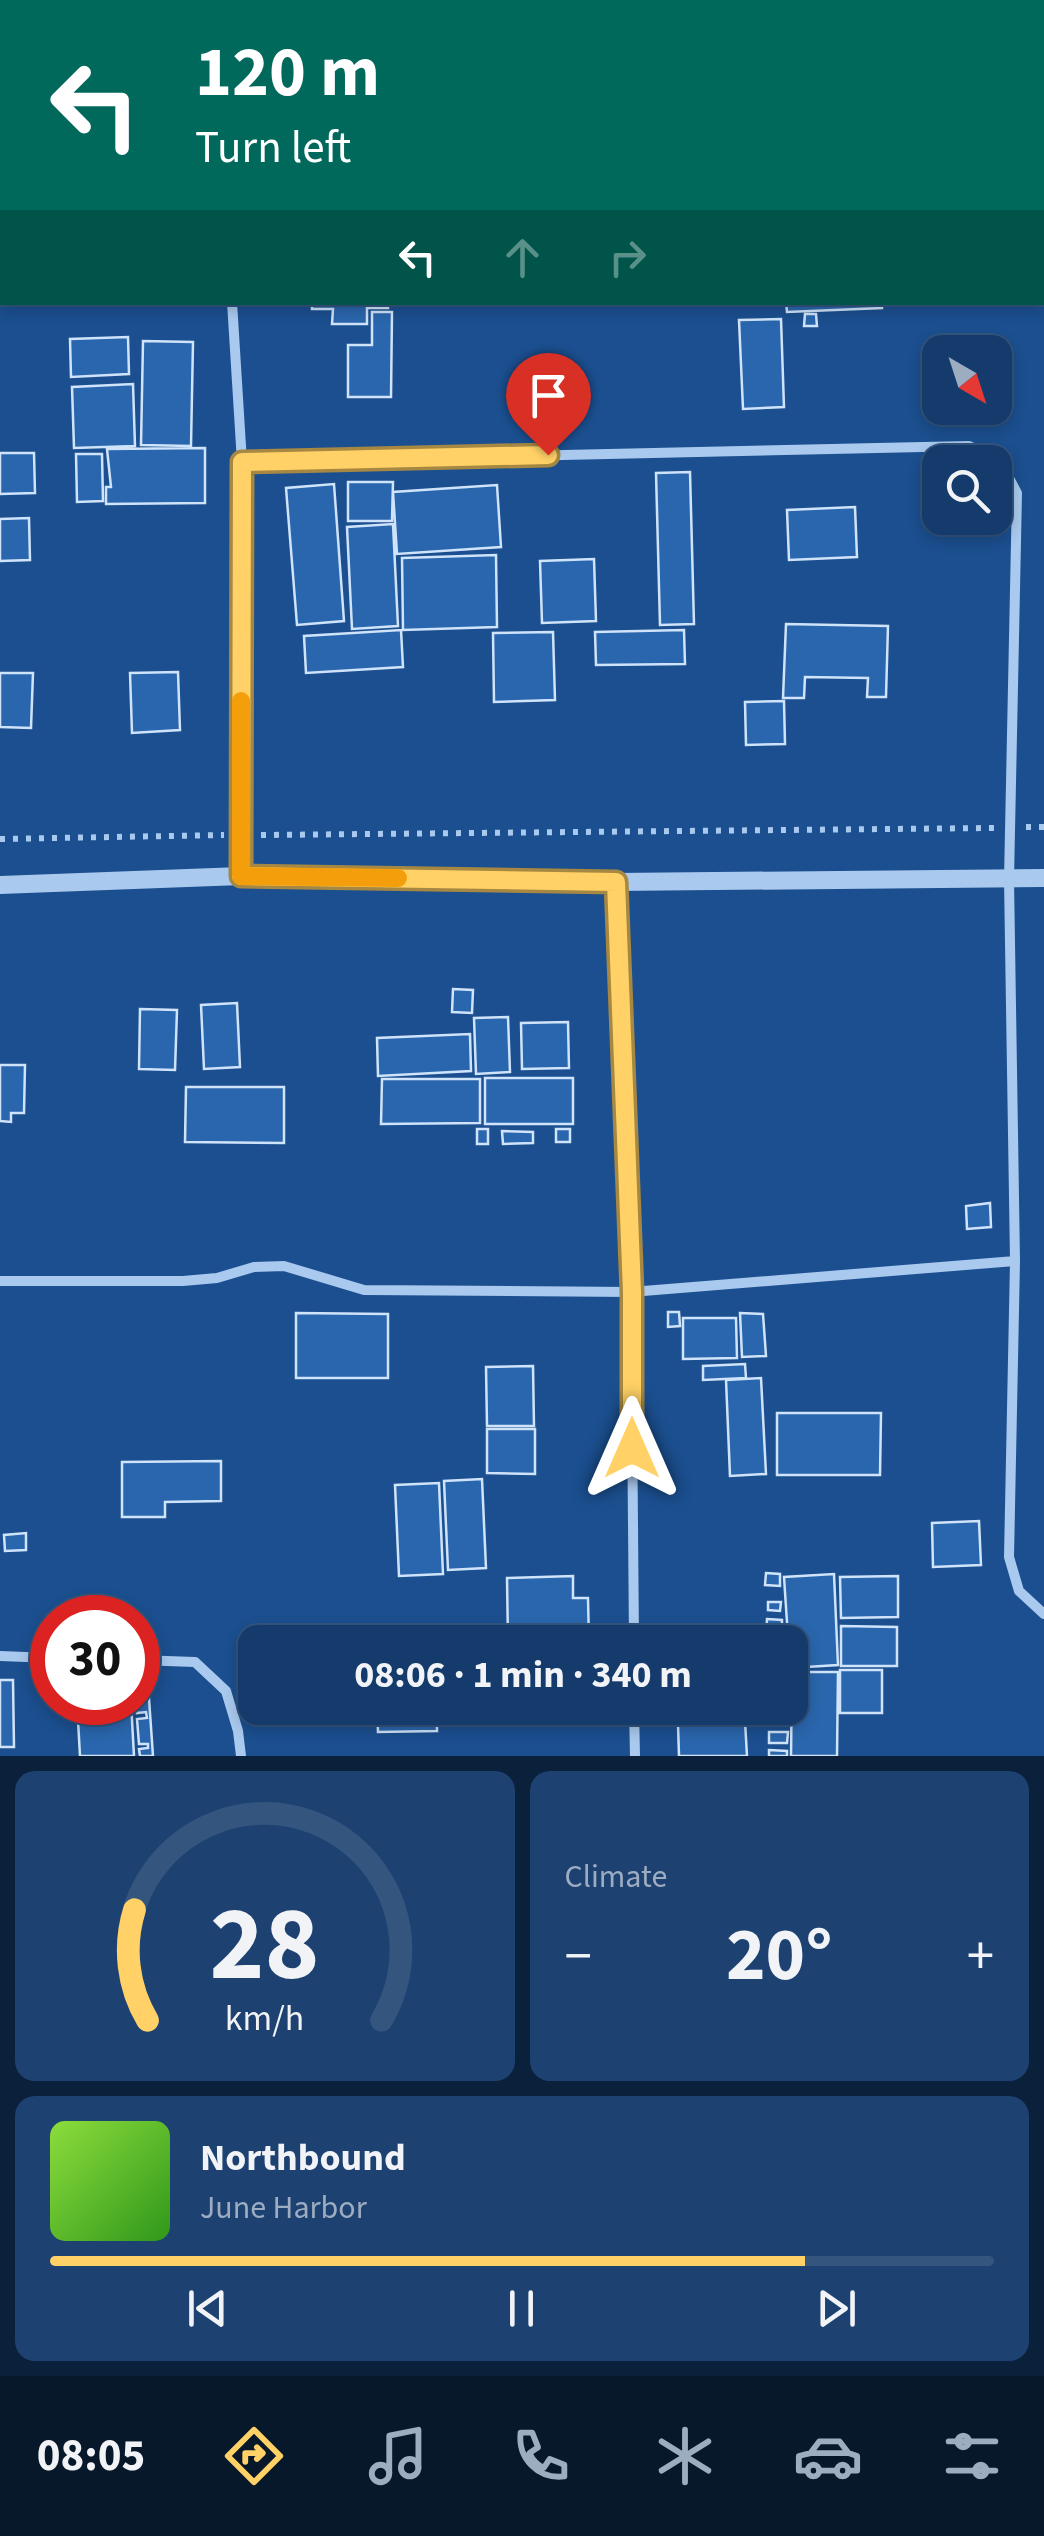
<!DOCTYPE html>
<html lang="en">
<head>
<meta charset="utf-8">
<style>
  :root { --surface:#143b6b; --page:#1d4271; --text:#f1f3f6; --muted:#9dadc1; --line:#33557e; --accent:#ffd166 }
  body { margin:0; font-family:"Source Sans 3",sans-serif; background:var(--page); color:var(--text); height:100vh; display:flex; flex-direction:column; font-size:38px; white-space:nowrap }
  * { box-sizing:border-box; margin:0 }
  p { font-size:32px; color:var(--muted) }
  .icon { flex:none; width:55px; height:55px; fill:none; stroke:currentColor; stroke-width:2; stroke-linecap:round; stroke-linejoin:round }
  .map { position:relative; height:1756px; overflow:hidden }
  .details { display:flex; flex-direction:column; gap:15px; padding:15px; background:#0b203b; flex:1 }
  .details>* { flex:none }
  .banner { position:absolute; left:0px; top:0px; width:1045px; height:305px; box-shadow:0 5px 15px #0003,0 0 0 2px var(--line); background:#00695c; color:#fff; overflow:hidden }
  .needle { width:65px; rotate:141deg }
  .buttons { position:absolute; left:922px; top:335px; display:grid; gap:20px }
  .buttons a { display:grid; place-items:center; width:90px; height:90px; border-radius:20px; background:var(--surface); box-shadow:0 5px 15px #0003,0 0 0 2px var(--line); font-size:50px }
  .speed { position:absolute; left:30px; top:1595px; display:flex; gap:20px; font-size:50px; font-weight:700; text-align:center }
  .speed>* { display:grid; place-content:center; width:130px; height:130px; border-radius:50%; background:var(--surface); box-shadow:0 5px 15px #0003,0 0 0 2px var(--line); line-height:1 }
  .speed .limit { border:15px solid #d22; background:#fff; color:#111 }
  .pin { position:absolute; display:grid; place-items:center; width:85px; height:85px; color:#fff; margin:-102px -42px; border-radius:50% 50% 50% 0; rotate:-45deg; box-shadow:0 0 10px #0007 }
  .pin .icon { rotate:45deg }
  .me { position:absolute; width:110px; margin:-55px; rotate:0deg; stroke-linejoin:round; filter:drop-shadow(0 0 8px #0008) }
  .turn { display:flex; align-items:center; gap:35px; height:210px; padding:0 30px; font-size:45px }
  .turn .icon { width:130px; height:130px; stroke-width:2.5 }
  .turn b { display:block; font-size:70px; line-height:85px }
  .lanes { display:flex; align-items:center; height:95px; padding:0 30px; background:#0003; justify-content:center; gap:50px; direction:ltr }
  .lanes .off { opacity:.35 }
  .big { font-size:75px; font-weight:700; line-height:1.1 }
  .details .tile { flex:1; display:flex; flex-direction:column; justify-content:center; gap:15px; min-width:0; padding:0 35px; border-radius:20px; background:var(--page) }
  .details .dial { align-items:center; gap:0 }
  .dial svg { height:260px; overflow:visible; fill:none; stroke:var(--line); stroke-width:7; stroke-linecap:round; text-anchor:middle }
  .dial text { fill:var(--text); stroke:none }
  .song { display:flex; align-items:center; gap:30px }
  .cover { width:120px; height:120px; border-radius:15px; background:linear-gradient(135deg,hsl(90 70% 55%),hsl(110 70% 35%)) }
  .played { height:10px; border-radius:5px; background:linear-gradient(90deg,var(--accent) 80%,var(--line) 80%) }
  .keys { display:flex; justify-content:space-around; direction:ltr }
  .heat { display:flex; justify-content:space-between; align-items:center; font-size:55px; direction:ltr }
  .details .tiles { flex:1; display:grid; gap:15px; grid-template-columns:1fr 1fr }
  .tile:last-child { grid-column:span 2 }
  .trip { position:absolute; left:238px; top:1625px; width:570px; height:100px; border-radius:20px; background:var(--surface); box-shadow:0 5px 15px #0003,0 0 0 2px var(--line); font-weight:700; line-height:100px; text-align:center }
  .tabs { display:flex; height:160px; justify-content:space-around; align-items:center; background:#08182b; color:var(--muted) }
  .tabs .icon { width:70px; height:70px }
  .tabs .active { color:var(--accent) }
  .tabs b { font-size:45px; color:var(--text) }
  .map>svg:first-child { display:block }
  .building { fill:#2a66ad; stroke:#cfe3fa; stroke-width:2.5 }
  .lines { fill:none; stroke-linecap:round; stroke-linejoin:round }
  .path { stroke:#a9c9ee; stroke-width:6; stroke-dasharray:5 8; stroke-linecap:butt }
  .minor { stroke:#a9c9ee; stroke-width:10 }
  .tertiary { stroke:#a9c9ee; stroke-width:18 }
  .route-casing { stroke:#a68842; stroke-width:25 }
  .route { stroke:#ffd166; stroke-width:18 }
  .slow { stroke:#f59e0b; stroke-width:18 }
</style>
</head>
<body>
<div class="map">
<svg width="1044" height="1756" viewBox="0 0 1044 1756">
  <rect width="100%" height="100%" fill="#1b4f8f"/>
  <path class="building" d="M25 0H70V2H26Z
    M696 0H747V2H696Z
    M312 302H388V308H367V324H332L333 309H312Z
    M786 302H882V308L787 312Z
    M372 312H392L391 397H348V345H372Z
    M805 314H816L817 326H804Z
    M781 319 784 407 743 409 739 320Z
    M128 337 129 374 71 377 70 339Z
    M143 341 193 342 191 446 141 445Z
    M133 384 135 446 74 448 72 387Z
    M205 448V503L106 504V487H111L107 449Z
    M0 453H34L35 493 0 494Z
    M76 454H102L103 501 77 502Z
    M690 472 694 624 660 625 656 473Z
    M348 482H393L392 521H348Z
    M334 484 344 621 297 625 286 488Z
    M497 485 501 547 397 554 393 492Z
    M855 507 857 557 789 560 787 510Z
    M29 518 30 560 0 561V519Z
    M393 524 398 626 352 629 347 527Z
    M496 555 497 627 403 630 402 558Z
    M594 559 596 621 542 623 540 561Z
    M786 624 888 626 886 697H867L868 678 805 677 804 698H783Z
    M401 630 403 667 306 673 304 636Z
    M684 630 685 664 596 665 595 632Z
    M553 632 555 700 494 702 493 633Z
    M178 672 180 730 132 733 130 673Z
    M0 673H33L31 728 0 727Z
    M784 701 785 744 746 745 745 702Z
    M453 989 473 990 472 1013 452 1012Z
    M237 1003 240 1067 204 1069 201 1005Z
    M140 1009 177 1010 175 1070 139 1069Z
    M508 1017 510 1072 476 1074 474 1018Z
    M568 1022 569 1068 522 1069 521 1023Z
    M470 1034 471 1071 378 1076 377 1038Z
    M0 1065H25L24 1113H11V1122L0 1121Z
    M485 1078H573V1124H485Z
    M382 1079H480V1123L381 1124Z
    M186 1087H284V1143L185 1142Z
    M477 1129H488V1144H477Z
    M556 1129H570V1142H556Z
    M502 1131 533 1132V1143L503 1144Z
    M990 1203 991 1227 967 1229 966 1206Z
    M668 1312H679L680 1326 668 1327Z
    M296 1313 388 1314V1378H296Z
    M740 1313 763 1314 766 1356 742 1357Z
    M683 1318H736L737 1358 683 1359Z
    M745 1364 746 1378 703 1380V1366Z
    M533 1366 534 1426H487L486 1367Z
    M761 1378 766 1474 730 1476 726 1380Z
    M777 1413H881L880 1475H777Z
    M487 1429H535V1474L487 1473Z
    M221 1461V1501L165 1502V1517H122V1462Z
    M482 1479 486 1568 448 1570 444 1481Z
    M439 1483 443 1574 399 1576 395 1485Z
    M979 1521 981 1565 933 1567 932 1523Z
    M26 1533V1550L5 1551 4 1535Z
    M766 1573 780 1574V1586L765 1585Z
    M834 1574 838 1665 790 1668 784 1577Z
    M573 1576V1598H588L589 1642H508L507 1578Z
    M898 1576V1617L841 1618 840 1577Z
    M768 1602H781L780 1611 768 1610Z
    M767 1619 782 1620V1636H766Z
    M841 1626 897 1627V1666H841Z
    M840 1670H882V1713H840Z
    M792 1672H838L837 1756H791Z
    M0 1680H13L14 1747H0Z
    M148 1684 153 1756H140L139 1749 148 1748V1744H139L137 1719 147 1718 146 1712 137 1713 138 1685Z
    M77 1702H131L134 1756H80Z
    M377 1708H479V1716L437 1717V1731L378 1732Z
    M678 1708H744L745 1716 678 1720Z
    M770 1714H785V1725L770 1724Z
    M745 1721 747 1756H679L678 1724Z
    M769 1732H788L787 1743H769Z
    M769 1750 787 1751V1756H769Z"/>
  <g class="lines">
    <path class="path" d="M1026 827H1044
      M261 835 994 828
      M0 839 224 835"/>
    <path class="minor" d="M225 0V2
      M0 69H2
      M1042 90H1044
      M0 296H2
      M232 302 242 462 241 876
      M242 462 969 446 1000 461 1017 493 1009 879 1015 1261 1009 1557 1019 1591 1044 1614
      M615 882 631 1292 634 1642
      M0 1281H183L217 1278 254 1267 284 1266 364 1290 631 1292 1015 1261
      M0 1656 52 1658
      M138 1660 195 1662 226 1691 238 1731 241 1756
      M634 1708 635 1756"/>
    <path class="tertiary" d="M0 885 241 876 615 882 1044 878"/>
  </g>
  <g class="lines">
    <defs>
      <path id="route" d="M548 455 242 462 241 876 616 882 632 1292V1448"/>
    </defs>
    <use href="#route" class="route-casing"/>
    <use href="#route" class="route"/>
    <path class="slow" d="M241 701V876L398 878"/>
  </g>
</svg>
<div class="buttons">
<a><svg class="needle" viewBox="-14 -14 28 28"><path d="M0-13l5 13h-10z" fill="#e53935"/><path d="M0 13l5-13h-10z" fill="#9dadc1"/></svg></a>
<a><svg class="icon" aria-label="search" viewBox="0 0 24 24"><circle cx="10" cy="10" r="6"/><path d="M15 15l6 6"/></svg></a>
</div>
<div class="speed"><div class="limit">30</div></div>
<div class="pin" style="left:548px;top:455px;background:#d93025"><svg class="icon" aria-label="arrive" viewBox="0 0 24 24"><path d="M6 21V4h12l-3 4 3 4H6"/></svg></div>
<svg class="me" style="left:632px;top:1448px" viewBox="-20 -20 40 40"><path d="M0-17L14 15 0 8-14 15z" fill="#ffd166" stroke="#fff" stroke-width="4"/></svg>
<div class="trip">08:06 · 1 min · 340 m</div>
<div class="banner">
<div class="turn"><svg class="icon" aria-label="left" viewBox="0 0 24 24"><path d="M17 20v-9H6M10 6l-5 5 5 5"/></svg><div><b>120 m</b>Turn left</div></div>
<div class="lanes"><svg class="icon" aria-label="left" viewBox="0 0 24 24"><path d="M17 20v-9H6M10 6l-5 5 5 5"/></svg><svg class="icon off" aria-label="ahead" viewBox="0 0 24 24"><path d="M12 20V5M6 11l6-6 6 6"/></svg><svg class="icon off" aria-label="right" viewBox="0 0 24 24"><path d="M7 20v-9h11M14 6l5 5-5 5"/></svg></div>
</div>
</div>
<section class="details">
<div class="tiles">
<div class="tile dial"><svg viewBox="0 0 100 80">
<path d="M14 69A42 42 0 1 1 86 69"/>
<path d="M14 69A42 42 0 0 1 10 35" stroke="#ffd166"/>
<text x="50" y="56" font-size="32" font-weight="700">28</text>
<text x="50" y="72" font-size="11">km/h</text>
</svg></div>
<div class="tile"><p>Climate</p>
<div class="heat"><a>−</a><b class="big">20°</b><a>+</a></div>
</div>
<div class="tile">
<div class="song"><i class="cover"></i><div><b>Northbound</b><p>June Harbor</p></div></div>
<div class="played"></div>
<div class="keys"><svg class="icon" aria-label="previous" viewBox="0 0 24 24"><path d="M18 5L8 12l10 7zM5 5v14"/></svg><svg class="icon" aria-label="pause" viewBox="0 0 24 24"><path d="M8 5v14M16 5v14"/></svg><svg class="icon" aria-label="next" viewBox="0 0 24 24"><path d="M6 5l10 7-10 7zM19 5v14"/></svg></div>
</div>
</div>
</section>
<nav class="tabs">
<b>08:05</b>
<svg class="icon active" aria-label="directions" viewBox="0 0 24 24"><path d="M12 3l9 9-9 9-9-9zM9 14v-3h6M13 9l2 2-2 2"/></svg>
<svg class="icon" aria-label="music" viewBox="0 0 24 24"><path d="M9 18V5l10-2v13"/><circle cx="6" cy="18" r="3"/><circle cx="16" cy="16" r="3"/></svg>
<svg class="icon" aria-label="phone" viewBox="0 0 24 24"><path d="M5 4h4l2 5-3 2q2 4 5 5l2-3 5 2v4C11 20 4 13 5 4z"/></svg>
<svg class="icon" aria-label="climate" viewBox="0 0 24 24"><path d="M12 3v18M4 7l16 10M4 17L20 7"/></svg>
<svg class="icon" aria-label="car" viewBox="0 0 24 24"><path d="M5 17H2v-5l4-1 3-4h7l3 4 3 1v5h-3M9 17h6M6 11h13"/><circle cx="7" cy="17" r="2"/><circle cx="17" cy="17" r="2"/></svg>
<svg class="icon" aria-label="filters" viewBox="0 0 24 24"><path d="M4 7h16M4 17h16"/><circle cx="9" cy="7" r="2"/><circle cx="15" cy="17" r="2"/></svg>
</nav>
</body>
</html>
